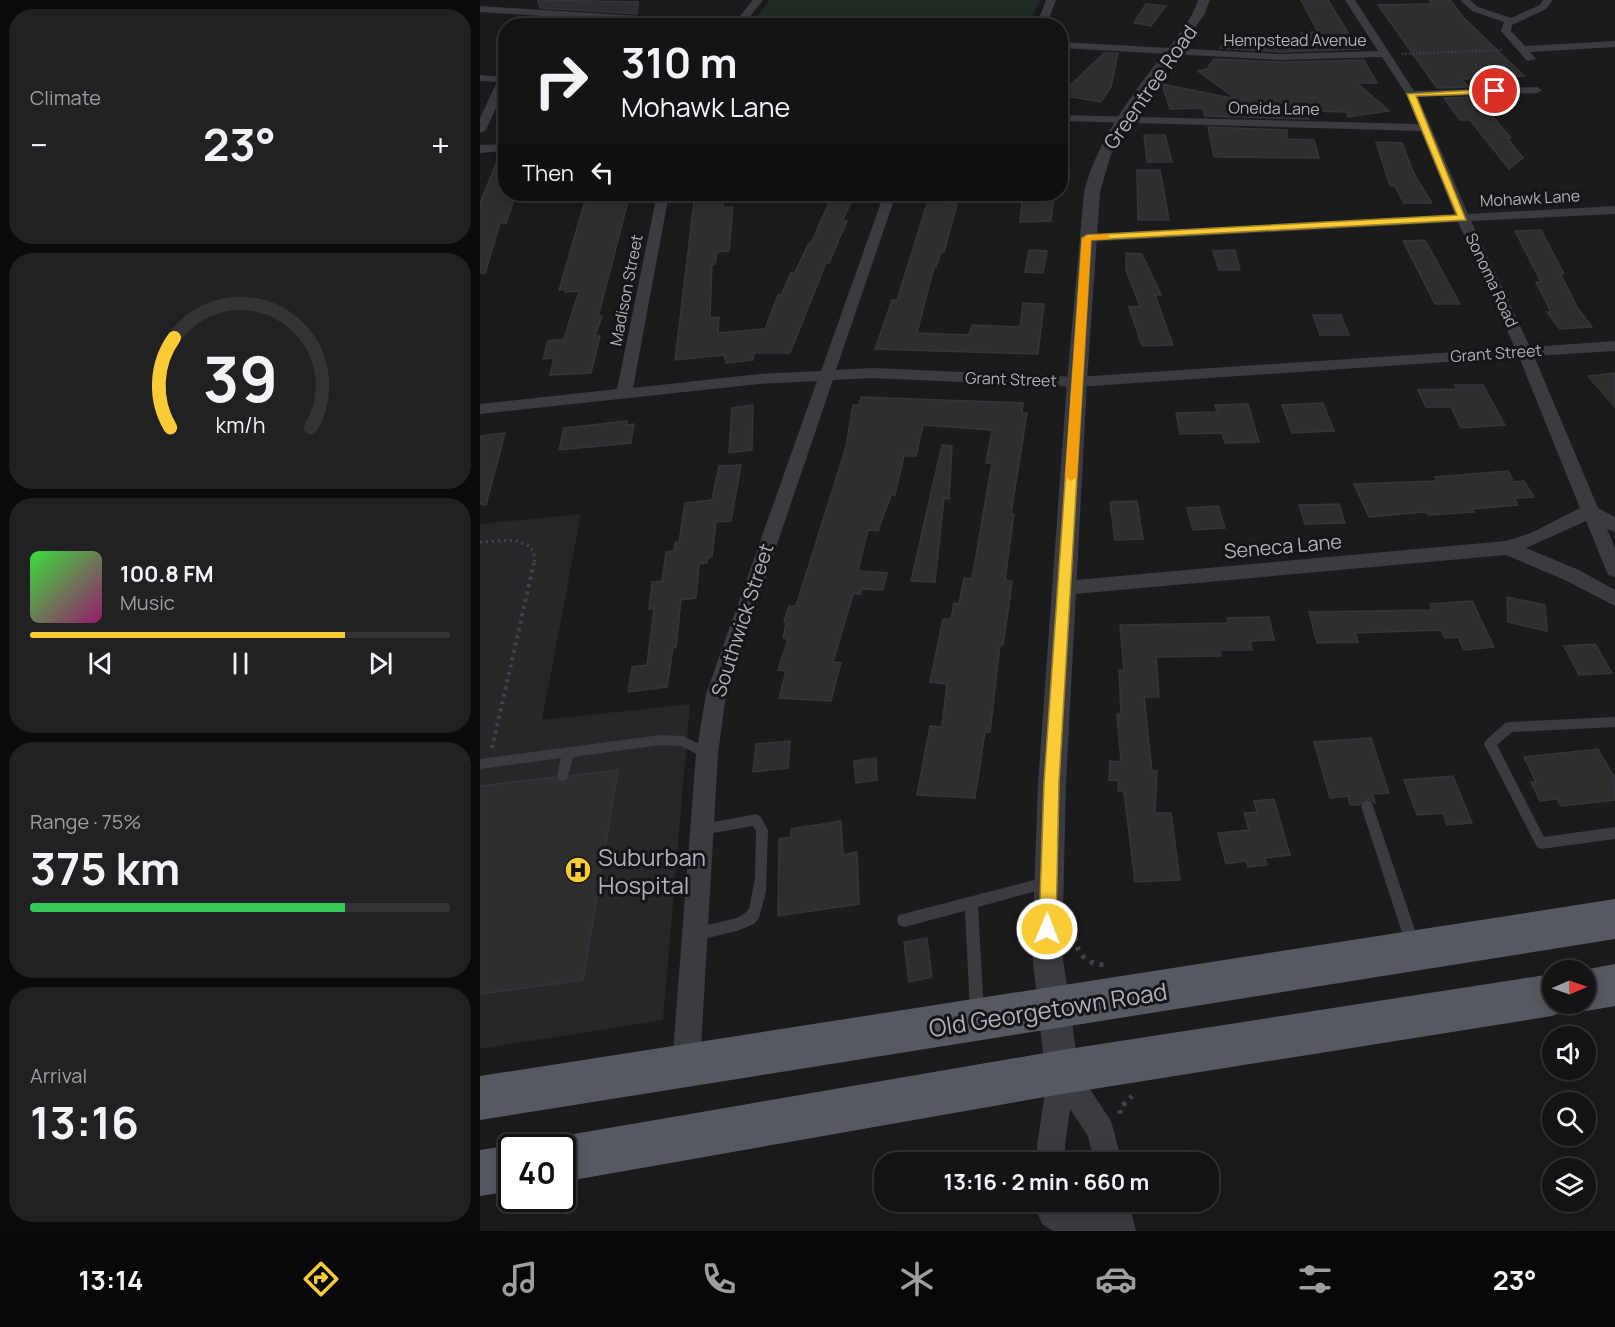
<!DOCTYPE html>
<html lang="en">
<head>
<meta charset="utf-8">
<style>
  :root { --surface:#141416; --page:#212123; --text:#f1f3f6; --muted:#9d9ea1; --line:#333335; --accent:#f9cb37 }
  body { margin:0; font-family:Manrope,sans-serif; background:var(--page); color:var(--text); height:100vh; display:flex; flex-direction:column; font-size:22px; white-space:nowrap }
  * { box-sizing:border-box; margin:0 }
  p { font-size:20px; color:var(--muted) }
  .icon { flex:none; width:33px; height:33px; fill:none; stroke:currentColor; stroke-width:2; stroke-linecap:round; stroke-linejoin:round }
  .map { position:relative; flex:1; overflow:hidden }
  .side { display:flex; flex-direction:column; gap:9px; padding:9px; background:#0b0b0c; width:480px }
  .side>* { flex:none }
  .guide { position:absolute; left:18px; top:18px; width:570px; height:183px; border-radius:24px; box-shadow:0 3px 15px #0003,0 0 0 2px var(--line); background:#141416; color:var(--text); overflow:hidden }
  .needle { width:39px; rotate:88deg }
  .fabs { position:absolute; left:1062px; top:960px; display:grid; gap:12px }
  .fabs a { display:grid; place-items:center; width:54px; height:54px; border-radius:50%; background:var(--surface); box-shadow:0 3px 15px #0003,0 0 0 2px var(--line); font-size:30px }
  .speed { position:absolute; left:18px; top:1134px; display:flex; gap:12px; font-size:30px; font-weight:700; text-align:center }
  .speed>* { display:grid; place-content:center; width:78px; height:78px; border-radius:50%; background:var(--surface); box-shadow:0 3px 15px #0003,0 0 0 2px var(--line); line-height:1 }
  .speed .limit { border:3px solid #111; border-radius:9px; background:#fff; color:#111 }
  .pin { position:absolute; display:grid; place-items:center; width:51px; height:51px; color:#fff; margin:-26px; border:3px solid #fff; border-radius:50%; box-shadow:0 2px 6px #0007 }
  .me { position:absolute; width:66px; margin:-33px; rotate:1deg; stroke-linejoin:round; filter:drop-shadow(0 0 4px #0008) }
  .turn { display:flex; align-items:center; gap:21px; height:126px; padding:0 24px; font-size:27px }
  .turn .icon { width:78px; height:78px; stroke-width:2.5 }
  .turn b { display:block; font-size:42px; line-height:51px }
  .then { display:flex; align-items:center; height:57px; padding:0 24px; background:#0003; gap:12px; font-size:22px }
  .big { font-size:45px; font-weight:700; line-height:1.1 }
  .side .tile { flex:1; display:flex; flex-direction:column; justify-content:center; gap:9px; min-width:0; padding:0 21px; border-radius:24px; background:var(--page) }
  .side .dial { align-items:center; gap:0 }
  .dial svg { height:156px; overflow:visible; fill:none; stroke:var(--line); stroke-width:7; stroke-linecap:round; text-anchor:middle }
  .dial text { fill:var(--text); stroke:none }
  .song { display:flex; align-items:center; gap:18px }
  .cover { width:72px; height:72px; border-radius:9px; background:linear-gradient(135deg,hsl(120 70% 55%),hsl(320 70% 35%)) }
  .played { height:6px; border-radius:3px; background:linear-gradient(90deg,var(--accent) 75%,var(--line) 75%) }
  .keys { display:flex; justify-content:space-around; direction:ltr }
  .heat { display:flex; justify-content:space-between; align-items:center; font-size:33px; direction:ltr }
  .charge { height:9px; border-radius:4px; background:linear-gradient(90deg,#34c759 75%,var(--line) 0) }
  .trip { position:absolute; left:394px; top:1152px; width:345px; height:60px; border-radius:24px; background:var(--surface); box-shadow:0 3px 15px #0003,0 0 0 2px var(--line); font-weight:700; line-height:60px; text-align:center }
  .tab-bar { display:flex; height:96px; justify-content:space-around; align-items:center; background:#080809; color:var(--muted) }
  .tab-bar .icon { width:42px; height:42px }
  .tab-bar .active { color:var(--accent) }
  .tab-bar b { font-size:27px; color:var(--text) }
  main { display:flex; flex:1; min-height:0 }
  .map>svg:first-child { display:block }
  .built { fill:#27272a }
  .green { fill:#202922 }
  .building { fill:#2e2e31; stroke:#353539; stroke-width:1.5 }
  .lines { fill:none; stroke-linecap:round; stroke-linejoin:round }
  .path-far3 { stroke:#41434a; stroke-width:2; stroke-dasharray:1.5 2; stroke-linecap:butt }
  .path-far2 { stroke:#41434a; stroke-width:3; stroke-dasharray:2 4; stroke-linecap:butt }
  .path-far1 { stroke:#41434a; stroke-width:4; stroke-dasharray:3 4.5; stroke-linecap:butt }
  .path { stroke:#41434a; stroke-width:5; stroke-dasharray:4 6; stroke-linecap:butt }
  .service { fill:#3b3c42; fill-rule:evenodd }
  .minor { fill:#3b3c42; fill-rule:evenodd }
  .tertiary { fill:#3b3c42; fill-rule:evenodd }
  .primary { fill:#575962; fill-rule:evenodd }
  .route { fill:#f9cb37; stroke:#a28424; stroke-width:1.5 }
  .slow { fill:#f59e0b }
  .labels { text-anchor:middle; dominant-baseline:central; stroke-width:6; stroke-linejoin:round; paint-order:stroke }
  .far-street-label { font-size:16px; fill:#adb0bd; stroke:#161618 }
  .street-label { font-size:20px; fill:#adb0bd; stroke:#161618 }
  .near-poi-label { font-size:24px; fill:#adb0bd; stroke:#161618; text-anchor:start }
  .near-street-label { font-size:24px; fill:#adb0bd; stroke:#161618 }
</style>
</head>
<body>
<main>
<section class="side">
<div class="tile"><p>Climate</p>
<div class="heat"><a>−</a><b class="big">23°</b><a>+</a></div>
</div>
<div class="tile dial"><svg viewBox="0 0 100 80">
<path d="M14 69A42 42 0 1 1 86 69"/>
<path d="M14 69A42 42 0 0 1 16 23" stroke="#f9cb37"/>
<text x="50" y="56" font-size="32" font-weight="700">39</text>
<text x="50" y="72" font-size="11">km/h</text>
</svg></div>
<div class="tile">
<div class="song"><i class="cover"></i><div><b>100.8 FM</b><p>Music</p></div></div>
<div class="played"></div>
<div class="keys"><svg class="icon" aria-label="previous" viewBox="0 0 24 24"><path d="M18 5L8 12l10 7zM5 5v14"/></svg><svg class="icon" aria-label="pause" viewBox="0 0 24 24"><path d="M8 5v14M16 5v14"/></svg><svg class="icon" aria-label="next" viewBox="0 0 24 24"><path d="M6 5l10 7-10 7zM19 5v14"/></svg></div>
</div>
<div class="tile"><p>Range · 75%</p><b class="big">375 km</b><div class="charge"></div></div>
<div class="tile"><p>Arrival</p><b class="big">13:16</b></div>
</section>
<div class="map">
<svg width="1135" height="1231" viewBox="0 0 1135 1231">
  <rect width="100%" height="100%" fill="#1b1b1d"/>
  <path class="built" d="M101 514 62 720 210 704 183 1020 0 1049V524Z"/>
  <path class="green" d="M289 0H560L549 26H353L277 21 276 18Z"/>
  <path class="building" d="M58 0 158 2 157 14 60 8Z
    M821 0H848L878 49 800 52 740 48 746 37 823 36 821 33 838 32Z
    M949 0H970L984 18 1044 76 982 79 988 87 957 88 898 5 952 4Z
    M666 4 686 6 671 26 654 23Z
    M64 18 157 25V26H66Z
    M624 53H638L631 87 621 102 580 95Z
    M734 59 800 62 884 60 897 83H877L909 111 868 117 867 112 827 111 829 119 725 116 723 108 690 109 682 84 756 99 718 71 727 69Z
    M996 97 1031 138H1027L1043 158 1029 169 990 120H980L964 98Z
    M728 127 807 130V139L834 140 839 158 734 157Z
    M664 135H685L692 162H667Z
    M896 142 922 143 934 174 952 203H924L915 186H910Z
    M26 153V194H36L26 223H20L5 274 0 273V203L20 154Z
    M657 170H680L689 220H658Z
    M107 194H150L118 317 122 316 115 336H120L111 373 70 375 74 358 63 359 68 341 84 339 99 291 85 292 86 289 79 290Z
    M215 194H246L242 207H253L249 251 237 252 235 264 232 265 230 318 239 317 238 333 285 329 298 295H301L311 273 314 274 329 243H331L353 194H371L367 202 371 203 362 221H367L349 263H346L310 353H274L273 360 246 363 244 355 195 360Z
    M450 194H467L464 203 477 204 464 252H461L456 267H454L437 333 489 335 492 325 540 327 543 303 564 304 558 354 395 349 412 300H417Z
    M553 194H574L571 221 540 222 543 195 552 196Z
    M1061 230 1084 274 1080 273 1097 307 1112 327 1080 329 1067 312H1071L1056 282H1061L1035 231Z
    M945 240 980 304H955L923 241Z
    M549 250 567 251 563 273 545 272Z
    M755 250 760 270H739L733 251Z
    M646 253 662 254 681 295H675L693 345 662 346 649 307 660 306 646 270Z
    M833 315H861L869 335H840Z
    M1135 373V407L1108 376Z
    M975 385H1003L1025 425 981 428 971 407H946L938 390 977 389Z
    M381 397 543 403 542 413H547L531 514H534L525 580 532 581 529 605 523 645H520L510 732H505L495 798 437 795 450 726 462 727 467 684 450 682 463 619H471L474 603 479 604 484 578 492 579 512 463H506L512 430 443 425 436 456H424L415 495H411L398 531 388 530 378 571 407 573 403 590 382 589 381 594H373L353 662 361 663 351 701 299 698 306 671 298 670 308 639 303 638 306 623 304 622 309 606H316L366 447 373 405H379Z
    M843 403 854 431 812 433 802 405Z
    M768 404 779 442 745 443 742 433 700 434 696 413 737 412 735 405Z
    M273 405 272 450 249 453 252 408Z
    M147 421 146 425 154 424 151 443 79 450 84 428Z
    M25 433 6 505 0 504V436Z
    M462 445 472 446 469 499 464 498 455 582 431 581Z
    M261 465 251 521 236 522 232 557H228L227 563 219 564 216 598 201 600 196 647 193 648 187 687 148 692 152 667 167 665 174 608 169 609 172 582 182 581 186 552 194 551 195 543 199 542 205 503 232 500 239 466Z
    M1028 471 1034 482 1044 481 1054 497 1034 498 1038 505 992 509 994 512 949 515 945 512 889 517 874 484 957 481 955 477Z
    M657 501 663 539 635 540 630 502Z
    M859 504 865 523 825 524 819 505Z
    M738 506 745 528 713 530 707 508Z
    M1027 597 1065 605 1067 631 1028 622Z
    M992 601 1014 647 984 650 978 637 965 638 961 630 875 633 878 642 837 643 829 612 952 610 950 604Z
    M789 617 794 640 770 641 772 650H740L741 656 676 657 679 697H664L672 771H677L675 813H691L700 880 655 882 644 792 638 791 639 781 629 780 630 761 641 762 637 714 641 713 639 670H644L640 625 748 623 747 618Z
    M1115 644 1132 673 1099 675 1084 646Z
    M891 738 909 793 893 794 895 803 886 798 879 805H870L868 796 850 798 834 742Z
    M310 741 308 768 273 772 276 744Z
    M1118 749 1135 779V800L1081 806 1077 799 1060 801 1051 782H1056L1044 757Z
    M396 758 397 780 376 783 374 761Z
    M138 770 103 980 0 994V786L75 777 84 783 89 781 90 776Z
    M973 776 992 823 967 825 963 813 937 815 924 780Z
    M794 799 810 855 785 858 787 865 768 867 766 861 746 864 738 833 769 830 764 813 777 812 774 801Z
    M361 821 363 855 377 852 379 904 298 916 299 839 311 837V829Z
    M447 938 452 977 429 982 424 942Z"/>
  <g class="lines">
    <path class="path-far3" d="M922 54 1022 50"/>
    <path class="path-far2" d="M0 542 35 540 51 547 55 558 54 564"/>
    <path class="path-far1" d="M12 748 54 563"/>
    <path class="path" d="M595 937C597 955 607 964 625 965
      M640 1114V1108L652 1096"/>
    <path class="service" d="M1135 717V727L1032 732 1017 745 1064 837 1135 827V839L1061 849 1057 847 1006 748 1004 744 1006 740 1025 723 1029 722Z
      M181 735 203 736 231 750 233 754 231 758 227 759 201 746 181 745 93 757 87 780 83 781 79 780 77 776 81 758 0 769V759Z
      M887 800 891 802 893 806 940 945 938 950 933 952 928 950 926 945 881 806 883 802Z
      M276 814 280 816 288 830 286 891 279 918 274 924 257 931 215 941 210 939 208 934 210 929 257 918 264 914 269 909 275 878 276 831 273 826 222 835 218 833 216 829 218 825Z
      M566 877 571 879 572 883 571 887 498 907 504 1012 502 1017 497 1019 492 1017 490 1012 485 911 424 927 419 925 417 920 419 915Z"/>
    <path class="minor" d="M273 0H283L265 23 269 26H212L0 12V6L255 22Z
      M566 0H576L566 26H556Z
      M865 0H875L934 91 1057 87 1062 90 1057 93 938 97 988 214 1135 206V214L991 221 1050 347 1135 341V351L1054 356 1118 508 1135 517V532L1127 529 1135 548V577L1128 575 1126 570 1106 521 1046 548 1099 570 1135 590V606L1085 580 1026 555 584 595 577 593 574 588 577 583 584 581 1026 541 1051 533 1100 508 1039 357 597 387 392 378 353 380 246 694 238 754 220 1065 216 1075 206 1079 196 1075 192 1065 216 754 226 694 337 381 279 384 0 414V404L137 389 177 194H189L153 388 279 374 341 371 404 194H416L356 370 392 368 597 377 1035 348 978 222 607 242 600 238 607 234 975 215 941 131 580 121V115L938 124 926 94 902 57 800 60 580 48V42L800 54 898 51Z
      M980 0H990L998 7 1031 18 1060 5 1063 0H1073L1066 9 1032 25 1031 31 1045 46 1135 41V47L1050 52 1056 59 1047 61 1021 31 1024 22 992 11Z
      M0 75 26 77V86L6 130 0 133V118L17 82 0 81Z
      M26 144V151L0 153V145Z
      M582 1058 592 1062 631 1121 642 1162H614L608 1136 590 1109 585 1146 586 1162H558L557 1146 568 1072 572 1062Z
      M570 1202 598 1209 606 1208 616 1202H649L656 1231H573L563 1225 558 1215 563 1205Z"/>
    <path class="tertiary" d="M718 0H730L724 15 650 119 631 154 620 192 607 382 586 783 582 952 599 1072 594 1084 582 1089 570 1084 565 1072 552 952 558 783 587 382 604 192C617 143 645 104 675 65 691 44 710 25 718 0Z"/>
    <path class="primary" d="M1135 899V939L0 1120V1076Z
      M1135 964V1006L1106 1011 1091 1005 1106 1004V970H1103Z
      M1072 974V1004H1089L1087 1010 1072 1016 582 1094 82 1182V1148H64L66 1143 82 1136 582 1050Z
      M32 1145 39 1148H32V1191L0 1196V1150Z"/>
  </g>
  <path class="route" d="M1015 89 1018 93 936 96 986 220 611 240 579 783 576 929 574 935 567 938 561 935 559 929 564 783 602 238 607 235 977 215 927 94Z"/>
  <path class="slow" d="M625 234 630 237 628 239 611 240 597 477 591 481 585 477 602 238Z"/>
  <defs>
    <symbol id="hospital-disc" viewBox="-11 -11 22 22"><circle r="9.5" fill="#f9cb37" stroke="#161618"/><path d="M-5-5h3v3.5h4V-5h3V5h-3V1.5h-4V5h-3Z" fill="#111"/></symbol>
  </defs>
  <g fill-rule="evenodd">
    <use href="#hospital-disc" x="83" y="855" width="30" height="30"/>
  </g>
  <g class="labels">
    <g class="far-street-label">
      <text x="815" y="40">Hempstead Avenue</text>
      <text transform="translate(794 108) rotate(1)">Oneida Lane</text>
      <text transform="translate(1050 198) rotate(-3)">Mohawk Lane</text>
      <text transform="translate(1012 280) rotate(65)">Sonoma Road</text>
      <text transform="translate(146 290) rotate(-79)">Madison Street</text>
      <text transform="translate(1016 353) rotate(-4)">Grant Street</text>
      <text transform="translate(531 379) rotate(2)">Grant Street</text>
    </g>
    <g class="street-label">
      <text transform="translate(670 87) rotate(-55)">Greentree Road</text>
      <text transform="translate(803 546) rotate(-5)">Seneca Lane</text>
      <text transform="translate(262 620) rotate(-72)">Southwick Street</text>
    </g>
    <g class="near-poi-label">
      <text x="118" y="856">Suburban<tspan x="118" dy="28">Hospital</tspan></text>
    </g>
    <g class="near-street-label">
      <text transform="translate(568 1009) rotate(-9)">Old Georgetown Road</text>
    </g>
  </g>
</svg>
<div class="fabs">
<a><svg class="needle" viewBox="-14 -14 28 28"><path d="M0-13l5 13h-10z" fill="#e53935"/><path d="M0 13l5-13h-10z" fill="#9d9ea1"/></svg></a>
<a><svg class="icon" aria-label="sound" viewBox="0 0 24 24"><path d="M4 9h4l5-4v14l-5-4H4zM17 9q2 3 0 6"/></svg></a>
<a><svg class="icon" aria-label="search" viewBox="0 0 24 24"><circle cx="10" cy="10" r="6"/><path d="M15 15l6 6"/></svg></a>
<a><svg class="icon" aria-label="layers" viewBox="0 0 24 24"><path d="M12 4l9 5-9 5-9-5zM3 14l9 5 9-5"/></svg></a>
</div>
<div class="speed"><div class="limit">40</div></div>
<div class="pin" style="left:1015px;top:91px;background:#d93025"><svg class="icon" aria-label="arrive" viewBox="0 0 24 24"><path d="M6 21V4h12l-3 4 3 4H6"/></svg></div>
<svg class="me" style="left:567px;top:929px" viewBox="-20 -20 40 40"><circle r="17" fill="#f9cb37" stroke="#fff" stroke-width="3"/><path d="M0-11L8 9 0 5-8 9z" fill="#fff"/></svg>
<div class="trip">13:16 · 2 min · 660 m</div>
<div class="guide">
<div class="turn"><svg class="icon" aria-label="right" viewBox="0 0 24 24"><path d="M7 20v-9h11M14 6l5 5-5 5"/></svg><div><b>310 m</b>Mohawk Lane</div></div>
<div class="then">Then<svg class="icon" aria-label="left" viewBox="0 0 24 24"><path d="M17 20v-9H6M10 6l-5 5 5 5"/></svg></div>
</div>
</div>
</main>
<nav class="tab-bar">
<b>13:14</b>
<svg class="icon active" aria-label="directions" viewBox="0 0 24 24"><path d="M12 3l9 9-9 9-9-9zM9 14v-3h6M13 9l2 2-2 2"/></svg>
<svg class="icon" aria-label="music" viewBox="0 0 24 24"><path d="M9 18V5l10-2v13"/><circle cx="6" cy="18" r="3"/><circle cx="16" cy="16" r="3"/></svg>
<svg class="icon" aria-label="phone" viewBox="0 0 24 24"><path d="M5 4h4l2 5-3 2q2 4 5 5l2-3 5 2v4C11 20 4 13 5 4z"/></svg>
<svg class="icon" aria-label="climate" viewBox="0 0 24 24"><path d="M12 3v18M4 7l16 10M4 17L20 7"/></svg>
<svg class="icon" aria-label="car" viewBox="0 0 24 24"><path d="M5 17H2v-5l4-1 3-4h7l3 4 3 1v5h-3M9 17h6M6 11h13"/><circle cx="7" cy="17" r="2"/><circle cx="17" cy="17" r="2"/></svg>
<svg class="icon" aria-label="filters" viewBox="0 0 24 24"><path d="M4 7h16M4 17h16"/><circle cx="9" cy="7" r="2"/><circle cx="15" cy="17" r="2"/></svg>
<b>23°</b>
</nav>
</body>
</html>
